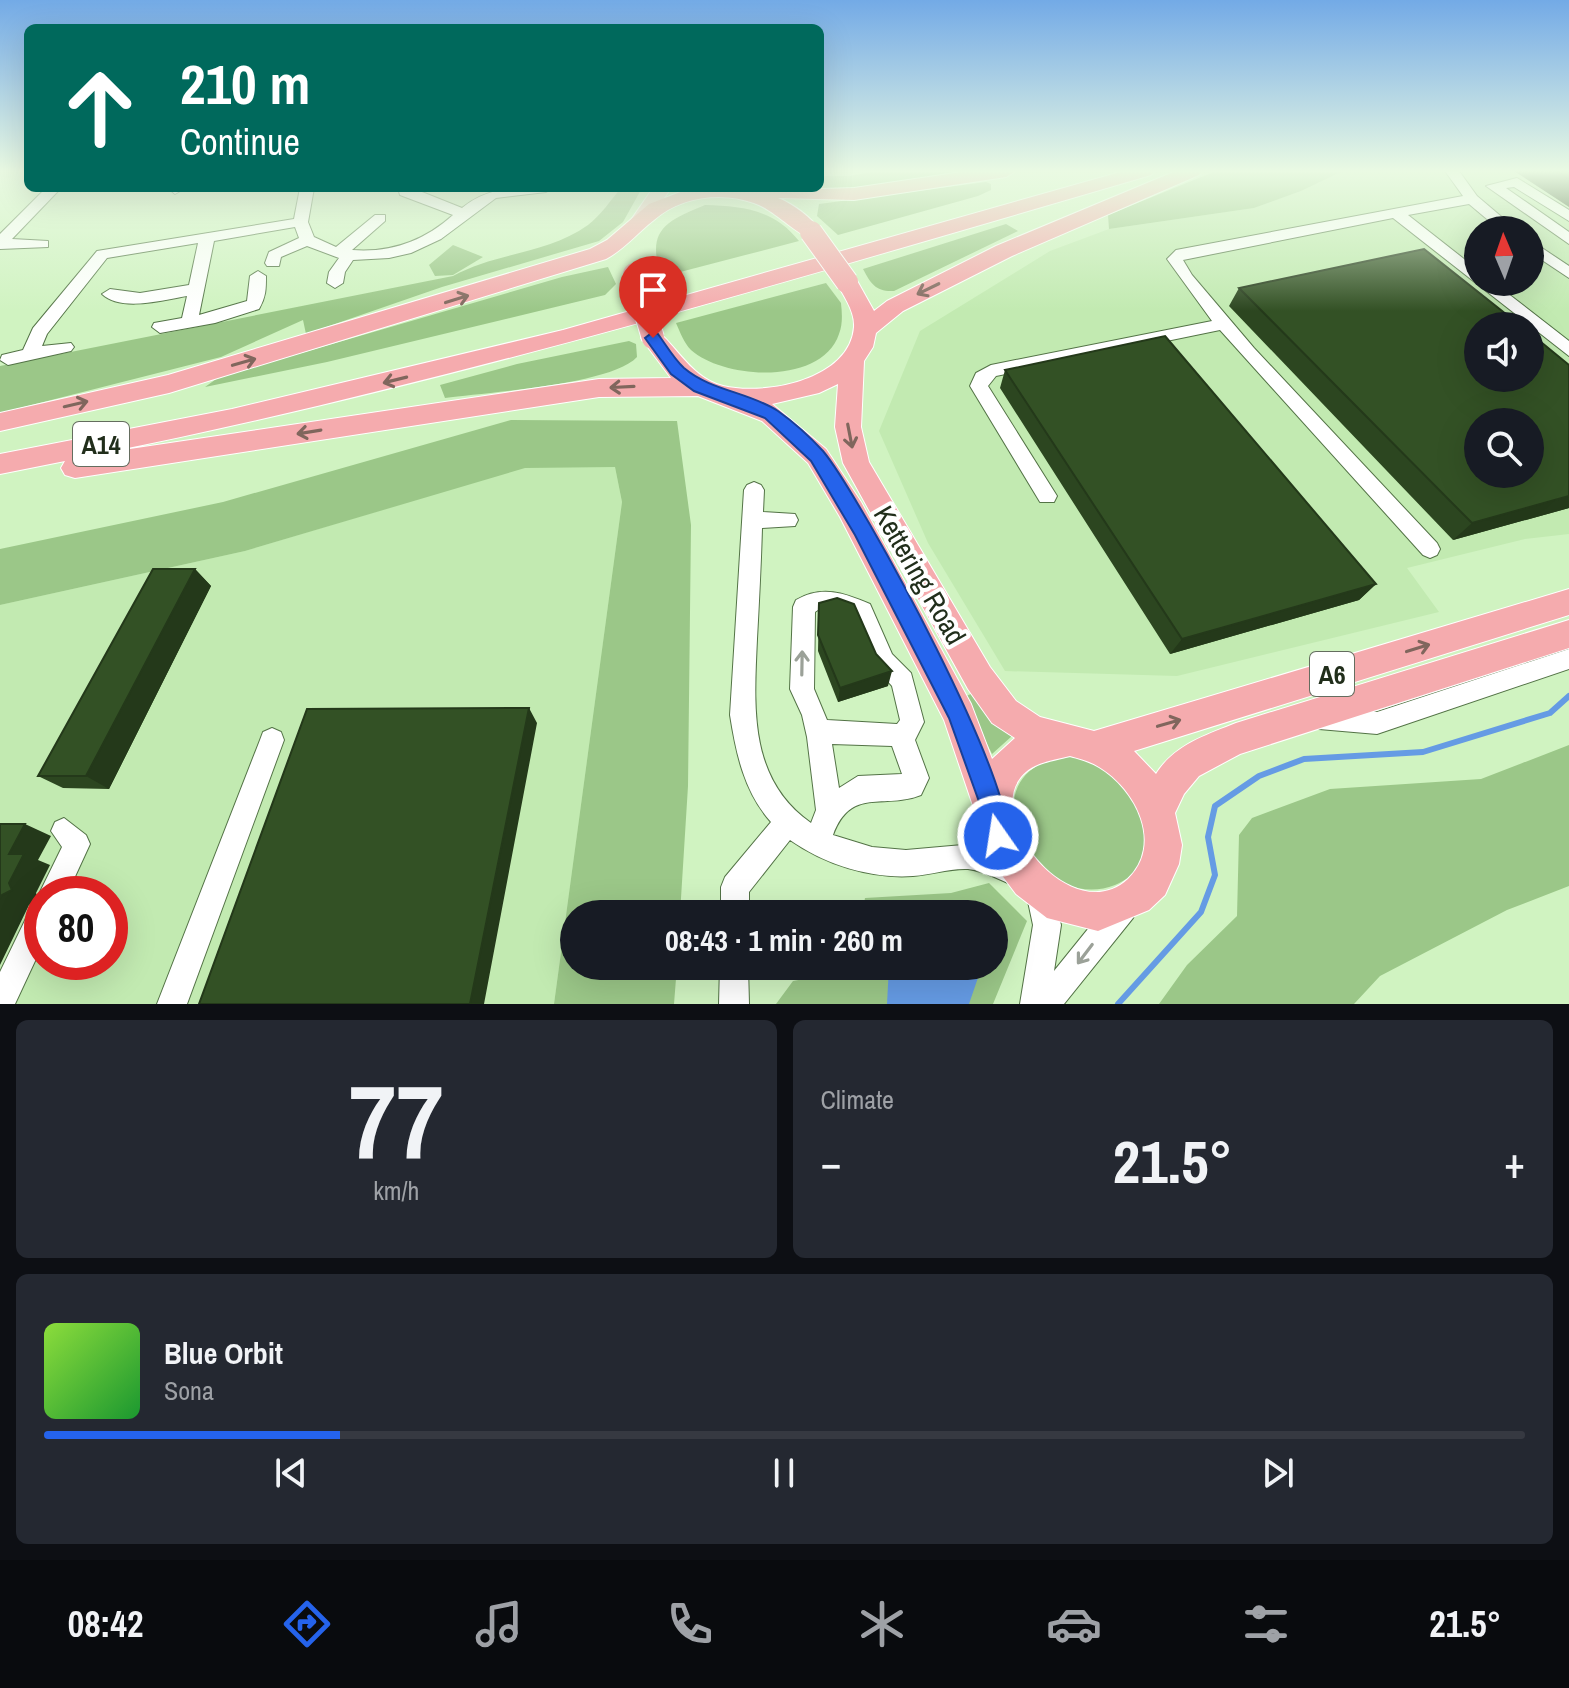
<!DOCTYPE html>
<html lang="en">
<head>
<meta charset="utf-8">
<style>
  :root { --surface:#171b24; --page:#242831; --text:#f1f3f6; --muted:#9ea1a6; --line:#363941; --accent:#2563eb }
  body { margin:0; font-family:"Archivo Narrow",sans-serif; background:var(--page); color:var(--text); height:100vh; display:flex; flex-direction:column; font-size:30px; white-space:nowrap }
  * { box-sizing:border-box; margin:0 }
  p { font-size:26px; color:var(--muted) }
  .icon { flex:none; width:44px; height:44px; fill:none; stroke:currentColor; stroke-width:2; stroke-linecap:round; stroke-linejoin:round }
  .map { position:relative; height:1004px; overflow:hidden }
  .details { display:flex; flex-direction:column; gap:16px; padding:16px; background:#0d0f14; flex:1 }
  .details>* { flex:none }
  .hud { position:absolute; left:24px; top:24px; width:800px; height:168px; border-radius:12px; box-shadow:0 8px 32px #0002; background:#00695c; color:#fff; overflow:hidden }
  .needle { width:52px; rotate:358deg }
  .buttons { position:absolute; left:1464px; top:216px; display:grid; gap:16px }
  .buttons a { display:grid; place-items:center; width:80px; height:80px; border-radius:50%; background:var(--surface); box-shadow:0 8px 32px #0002; font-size:40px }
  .speed { position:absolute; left:24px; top:876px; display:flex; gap:16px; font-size:40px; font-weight:700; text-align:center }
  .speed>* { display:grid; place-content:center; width:104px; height:104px; border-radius:50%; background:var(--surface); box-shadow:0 8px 32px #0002; line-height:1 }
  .speed .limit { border:12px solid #d22; background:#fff; color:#111 }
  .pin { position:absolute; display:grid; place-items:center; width:68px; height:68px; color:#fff; margin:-82px -34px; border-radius:50% 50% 50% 0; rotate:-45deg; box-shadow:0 0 8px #0007 }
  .pin .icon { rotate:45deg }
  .me { position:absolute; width:88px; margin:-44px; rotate:347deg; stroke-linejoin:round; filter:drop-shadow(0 0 6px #0008) }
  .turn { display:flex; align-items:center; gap:28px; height:168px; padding:0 24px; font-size:36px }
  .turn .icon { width:104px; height:104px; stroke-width:2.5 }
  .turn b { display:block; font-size:56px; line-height:68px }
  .big { font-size:60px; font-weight:800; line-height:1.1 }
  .details .card { flex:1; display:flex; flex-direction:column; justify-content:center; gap:12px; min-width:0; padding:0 28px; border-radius:12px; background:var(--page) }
  .details .dial { align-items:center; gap:0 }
  .dial b { font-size:104px; line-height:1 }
  .song { display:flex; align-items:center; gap:24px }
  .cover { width:96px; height:96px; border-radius:12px; background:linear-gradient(135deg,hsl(90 70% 55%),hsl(130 70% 35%)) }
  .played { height:8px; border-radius:4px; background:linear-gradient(90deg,var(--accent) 20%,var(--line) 20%) }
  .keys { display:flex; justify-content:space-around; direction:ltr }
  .heat { display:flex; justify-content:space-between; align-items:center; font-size:44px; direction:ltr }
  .details .tiles { flex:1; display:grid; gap:16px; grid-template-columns:1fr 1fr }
  .card:last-child { grid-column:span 2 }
  .trip { position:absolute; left:560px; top:900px; width:448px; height:80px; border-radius:40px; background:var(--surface); box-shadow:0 8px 32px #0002; font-weight:800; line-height:80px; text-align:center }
  .tabs { display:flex; height:128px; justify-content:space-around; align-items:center; background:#090b0e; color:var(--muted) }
  .tabs .icon { width:56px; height:56px }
  .tabs .active { color:var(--accent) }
  .tabs b { font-size:36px; color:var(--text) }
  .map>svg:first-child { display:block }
  .built { fill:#c2eab1; fill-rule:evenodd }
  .green { fill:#9bc788 }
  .water { fill:#659be4 }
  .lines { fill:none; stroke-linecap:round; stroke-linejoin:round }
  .stream { stroke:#659be4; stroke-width:6 }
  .minor-casing { stroke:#537346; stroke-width:2 }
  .major-casing { stroke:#fff; stroke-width:2 }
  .highway-casing { stroke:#fff; stroke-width:2 }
  .minor { fill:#fff; fill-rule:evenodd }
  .major { fill:#f9cdce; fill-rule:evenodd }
  .highway { fill:#f5abae; fill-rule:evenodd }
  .highway-bridge-casing { stroke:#fff; stroke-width:24; stroke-linecap:butt }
  .highway-bridge { stroke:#f5abae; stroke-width:22 }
  .wall { fill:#2c4620 }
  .shaded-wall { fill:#24391a }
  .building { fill:#335125; stroke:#24391a; stroke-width:2; fill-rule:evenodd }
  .oneway { stroke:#80665d }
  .oneway2 { stroke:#9ba198 }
  .route { fill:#2563eb; stroke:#184099; stroke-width:2 }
  .labels { text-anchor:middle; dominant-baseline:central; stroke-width:8; stroke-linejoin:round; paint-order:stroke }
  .shield { fill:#fff; stroke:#646d5f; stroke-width:2 }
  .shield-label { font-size:26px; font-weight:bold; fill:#212e1b }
  .street-label { font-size:28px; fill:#212e1b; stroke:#fff }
</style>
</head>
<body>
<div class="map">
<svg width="1569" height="1004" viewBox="0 0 1569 1004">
  <rect width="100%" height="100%" fill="#d0f3c1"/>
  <path class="built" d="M1343 171H1569V534L1525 539 1407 568 1439 612 1177 676 1005 671 928 543 879 431 920 331 1050 251 1109 229 1254 208 1301 191ZM1478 230H1530V282H1478ZM1478 326H1530V378H1478ZM1478 422H1530V474H1478Z
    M525 467H615L622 502 554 1004H0V605L245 551ZM42 894H110V962H42Z"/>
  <path class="green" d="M876 171H959C902 181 845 193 787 188H820V176H849Z
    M1216 171H1343L1301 191 1254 208 1109 229 1108 215Z
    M986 182 991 184V190L978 196 838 235 817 216 819 204Z
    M621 188H642L623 222 599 241 442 287 306 334 303 320 221 357 0 413V366L453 276C496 252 548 254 588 225 600 216 611 200 621 188Z
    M705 205C743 206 775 210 799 241L661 277C647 231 663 222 705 205Z
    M1006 224 1018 231 894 291C876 292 871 284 863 269Z
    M453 245 483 257 453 275 435 276 429 265Z
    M608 267 616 284 605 295 327 362 205 387 219 377 562 277Z
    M826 283 841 303C842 313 843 324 839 334 822 385 725 380 691 350 684 343 680 332 676 323Z
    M629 341 636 344 637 357C611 385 487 392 445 398L440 385 517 364Z
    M511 420 677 421 691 525 688 786 680 914H574V966H677L674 1004H554L622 502 615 467 525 468 245 551 0 605V549L223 502Z
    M973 693 994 722 1012 736 992 754 964 697Z
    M1569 745V886L1507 910 1380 976 1354 1004H1159L1187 965 1237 916 1239 835 1252 818 1330 789 1481 779Z
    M1067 756C1089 760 1112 767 1126 786 1149 816 1158 868 1115 885 1035 917 959 771 1067 756Z
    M989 883 1027 921 993 1004H776L793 981 853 970 854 966H994V914H862L865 898 951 893Z"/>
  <path class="water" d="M889 966H982L969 1004H887Z"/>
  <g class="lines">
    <path class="stream" d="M1118 1004 1201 912 1215 875 1208 837 1215 806 1259 776 1304 759 1423 752 1550 713 1569 696"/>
    <defs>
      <path id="minor" d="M1445 171H1459L1477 196 1517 230H1500L1469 204 1408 215 1478 270V282H1493L1569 341V356L1393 218 1183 260 1192 275 1254 348 1437 543 1440 549 1437 555 1430 558 1423 555 1220 330 996 376 988 386 1057 496 1054 502H1040L970 386 976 373 991 365 1212 321 1167 259 1176 250 1463 196Z
        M1517 178 1569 210V221L1514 187 1506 188 1569 232V244L1486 186Z
        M46 188H61L12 239 48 241V247L0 249V234Z
        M168 188H182V190L175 194Z
        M300 188H314L308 222 314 237 336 247 375 215H385V221L352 250C391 253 424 241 453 215L400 195 398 188H412L462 208C490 185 519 188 553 188L546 192 496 198 441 239 411 253 389 258 353 260 345 272 343 283 335 288 327 283 329 272 339 258 307 246 281 257 279 266H267L265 263 269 252 299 238 295 227 214 241 199 315 247 301 250 276 258 271 266 276C266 289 266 297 259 309L215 323 160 333 152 327 154 323 182 318 187 296C163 300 121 312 102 294L110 289 140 293 189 285 198 243 107 258 47 334 42 346 71 343 74 347 71 351 8 365 0 360 2 355 23 350 33 328 97 251 294 219Z
        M1530 240 1569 266V278L1530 252Z
        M754 482 761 485 764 490 763 512 795 514 798 520 795 526 762 528C761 565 759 602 757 639 754 707 748 779 811 823L816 810 807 737 802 715 790 689 793 607 796 600C822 585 844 593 870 604L892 654 911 673 924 722 915 740 929 778 921 795C884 810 851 786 833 835L872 847 906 850 974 844 1029 866 1033 875 1029 884 1020 888C1003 882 986 871 968 869 949 868 931 875 913 876 870 879 824 864 790 840L749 892V914H721V887L725 877 771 822C744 792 736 753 730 715L744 490 747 485ZM818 610H833L854 618 876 668 892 686 900 720 897 724 827 720 814 689 815 612ZM832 744 892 746 902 774 858 776 839 788Z
        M1569 649V669L1377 734 1319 729 1311 726 1307 718 1311 710 1319 707 1377 712Z
        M272 728 281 732 284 740 187 1004H157L260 740 263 732Z
        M64 818 86 835 90 844 67 894H42V900L39 894 62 847 51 831 55 822Z
        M1040 878 1050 882 1061 925 1054 971 1113 898 1123 894 1133 898 1137 908 1133 918 1064 1004H1020L1033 925 1026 892 1030 882Z
        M42 902V946L15 1004H0V972L32 906Z
        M720 966H748L749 1004H719Z"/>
      <path id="major" d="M653 188H671L646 224H634L631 220Z"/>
      <path id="highway" d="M969 171H1016L1006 177 854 200 778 198C795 205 810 217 822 232L811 238C795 234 775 210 754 203 721 191 680 197 654 220 637 233 625 249 606 259L169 393 0 431V413L168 375 590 249 607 240 649 204 691 188 756 191 854 188Z
        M1124 171H1154L1151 175C804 276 458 382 103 453L599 379 671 378 641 338 653 330C671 335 687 377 723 386 765 396 850 380 854 327 855 311 843 295 836 282L839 277H855L874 311 887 301 996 246 1176 171H1202L1199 175 1012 256 903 311 876 333 873 347 864 361 861 427 869 462 990 667 1016 701 1040 717 1094 731 1569 589V615L1134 751 1156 774C1174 745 1206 735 1236 723L1569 620V648L1240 754 1199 776 1184 794 1175 813 1182 845 1179 864 1165 895 1149 910 1098 931 1047 918 1016 894 992 862 944 720 840 517 808 463 762 421 698 396 599 397 75 478 65 475 61 468 65 461 0 474V454L232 409 563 330ZM838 384 835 427 843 463 968 689 992 723 1015 738 992 759 971 704 861 502 826 449 772 404 819 393ZM1070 756C1080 759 1090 761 1099 767 1136 789 1164 844 1128 879 1068 934 967 800 1035 766 1045 761 1059 759 1070 756Z"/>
    </defs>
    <use href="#minor" class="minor-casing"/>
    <use href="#major" class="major-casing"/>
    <use href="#highway" class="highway-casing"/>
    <use href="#minor" class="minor"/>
    <use href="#major" class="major"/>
    <use href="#highway" class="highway"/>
    <defs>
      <path id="highway-bridge" d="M811 232 847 282
        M634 274 653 338"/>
    </defs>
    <use href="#highway-bridge" class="highway-bridge-casing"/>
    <use href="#highway-bridge" class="highway-bridge"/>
  </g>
  <path class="wall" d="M1514 171H1569V207Z
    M1239 288 1569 508 1453 540 1229 306Z
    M1005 370 1376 584 1359 600 1170 654 1000 388Z
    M195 569 211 586 109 789 63 788 38 776Z
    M819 603 888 686 838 702 818 651Z"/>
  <path class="shaded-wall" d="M1569 496V508L1453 540 1472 523Z
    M195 569 211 586 109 789 86 776Z
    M1376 584 1359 600 1170 654 1182 639Z
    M892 671 888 686 838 702 840 688Z
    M529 708 537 723 484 1004H470Z
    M25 824 51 836 38 860 50 865 36 893 39 900 29 905 0 965V898L9 883V854Z"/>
  <path class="building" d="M1556 171H1569V179Z
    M1424 249 1521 326H1478V378H1530V333L1569 365V496L1472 523 1239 288ZM1478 422H1530V474H1478Z
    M1165 336 1376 584 1182 639 1005 370Z
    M153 569H195L86 776H38Z
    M837 598 854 604 876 654 892 671 840 688 818 635 819 603Z
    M529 708 470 1004H199L307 709Z
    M0 824H25L9 854H24L9 883 12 890 2 895 0 898Z"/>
  <defs><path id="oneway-shaft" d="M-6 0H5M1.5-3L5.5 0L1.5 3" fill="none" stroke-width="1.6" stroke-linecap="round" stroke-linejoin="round" transform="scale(2)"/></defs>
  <g class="oneway">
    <use href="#oneway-shaft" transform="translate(928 289) rotate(154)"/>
    <use href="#oneway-shaft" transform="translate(457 299) rotate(-17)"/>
    <use href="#oneway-shaft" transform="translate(244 362) rotate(-16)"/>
    <use href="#oneway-shaft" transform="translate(395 380) rotate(166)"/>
    <use href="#oneway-shaft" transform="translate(622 387) rotate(177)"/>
    <use href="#oneway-shaft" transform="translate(76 404) rotate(-13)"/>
    <use href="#oneway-shaft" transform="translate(309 432) rotate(171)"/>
    <use href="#oneway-shaft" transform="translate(850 436) rotate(79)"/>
    <use href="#oneway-shaft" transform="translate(1418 648) rotate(-17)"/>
    <use href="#oneway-shaft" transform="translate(1169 723) rotate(-16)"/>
  </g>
  <g class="oneway2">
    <use href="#oneway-shaft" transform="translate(802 663) rotate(-89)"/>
    <use href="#oneway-shaft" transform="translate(1085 954) rotate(127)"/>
  </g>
  <linearGradient id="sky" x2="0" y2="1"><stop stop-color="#73aae6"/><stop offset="0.55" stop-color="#eafae3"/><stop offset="1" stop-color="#eafae3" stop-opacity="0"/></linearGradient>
  <rect width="1569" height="311" fill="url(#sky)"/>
  <path class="route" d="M653 332 658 334C666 345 674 359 684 368 711 391 749 392 778 411 792 421 811 438 823 451 861 497 1025 798 1006 844L998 848 989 844 982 810 949 718 855 535 811 461 765 418 694 391 671 374 645 338Z"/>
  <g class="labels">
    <g class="shield">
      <rect x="73" y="422" width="56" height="44" rx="6"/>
      <rect x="1310" y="652" width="44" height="44" rx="6"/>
    </g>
    <g class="shield-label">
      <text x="101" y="444">A14</text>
      <text x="1332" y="674">A6</text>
    </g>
    <g class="street-label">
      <text transform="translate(920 575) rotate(60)">Kettering Road</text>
    </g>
  </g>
</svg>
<div class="buttons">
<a><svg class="needle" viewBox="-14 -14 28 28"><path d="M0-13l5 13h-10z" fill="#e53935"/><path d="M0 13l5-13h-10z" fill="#9ea1a6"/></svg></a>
<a><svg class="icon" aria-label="sound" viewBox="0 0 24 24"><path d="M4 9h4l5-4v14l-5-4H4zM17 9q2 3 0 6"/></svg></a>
<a><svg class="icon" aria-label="search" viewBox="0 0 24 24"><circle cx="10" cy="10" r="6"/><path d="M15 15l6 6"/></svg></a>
</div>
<div class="speed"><div class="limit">80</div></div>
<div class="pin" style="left:653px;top:338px;background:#d93025"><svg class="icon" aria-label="arrive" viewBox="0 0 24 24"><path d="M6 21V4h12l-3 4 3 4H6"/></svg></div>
<svg class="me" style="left:998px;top:836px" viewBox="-20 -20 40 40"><circle r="17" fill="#2563eb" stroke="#fff" stroke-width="3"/><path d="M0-11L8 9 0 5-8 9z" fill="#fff"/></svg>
<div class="trip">08:43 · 1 min · 260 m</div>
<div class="hud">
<div class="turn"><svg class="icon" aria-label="ahead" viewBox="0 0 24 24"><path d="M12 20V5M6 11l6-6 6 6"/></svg><div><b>210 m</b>Continue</div></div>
</div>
</div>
<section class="details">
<div class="tiles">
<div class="card dial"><b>77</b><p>km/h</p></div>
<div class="card"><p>Climate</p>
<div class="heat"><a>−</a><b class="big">21.5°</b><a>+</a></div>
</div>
<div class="card">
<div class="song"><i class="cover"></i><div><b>Blue Orbit</b><p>Sona</p></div></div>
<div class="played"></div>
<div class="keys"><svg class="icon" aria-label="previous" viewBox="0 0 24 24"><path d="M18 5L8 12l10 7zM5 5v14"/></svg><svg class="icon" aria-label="pause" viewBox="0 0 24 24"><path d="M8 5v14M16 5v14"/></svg><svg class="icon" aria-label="next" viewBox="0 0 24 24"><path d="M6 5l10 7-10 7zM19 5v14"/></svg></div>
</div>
</div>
</section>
<nav class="tabs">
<b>08:42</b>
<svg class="icon active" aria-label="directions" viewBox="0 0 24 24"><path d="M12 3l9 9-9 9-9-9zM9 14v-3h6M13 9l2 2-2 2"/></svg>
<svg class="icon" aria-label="music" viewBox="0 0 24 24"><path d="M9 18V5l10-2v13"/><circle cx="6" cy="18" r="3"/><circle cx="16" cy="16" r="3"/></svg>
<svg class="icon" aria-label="phone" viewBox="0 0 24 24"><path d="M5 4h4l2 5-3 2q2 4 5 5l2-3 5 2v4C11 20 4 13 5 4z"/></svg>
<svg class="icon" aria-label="climate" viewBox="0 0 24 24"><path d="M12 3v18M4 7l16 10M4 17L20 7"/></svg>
<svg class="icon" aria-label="car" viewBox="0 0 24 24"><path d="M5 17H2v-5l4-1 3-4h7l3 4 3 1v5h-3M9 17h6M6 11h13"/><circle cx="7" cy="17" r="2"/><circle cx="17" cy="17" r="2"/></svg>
<svg class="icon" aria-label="filters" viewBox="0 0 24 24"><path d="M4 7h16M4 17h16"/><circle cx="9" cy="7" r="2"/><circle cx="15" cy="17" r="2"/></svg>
<b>21.5°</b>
</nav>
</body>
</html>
